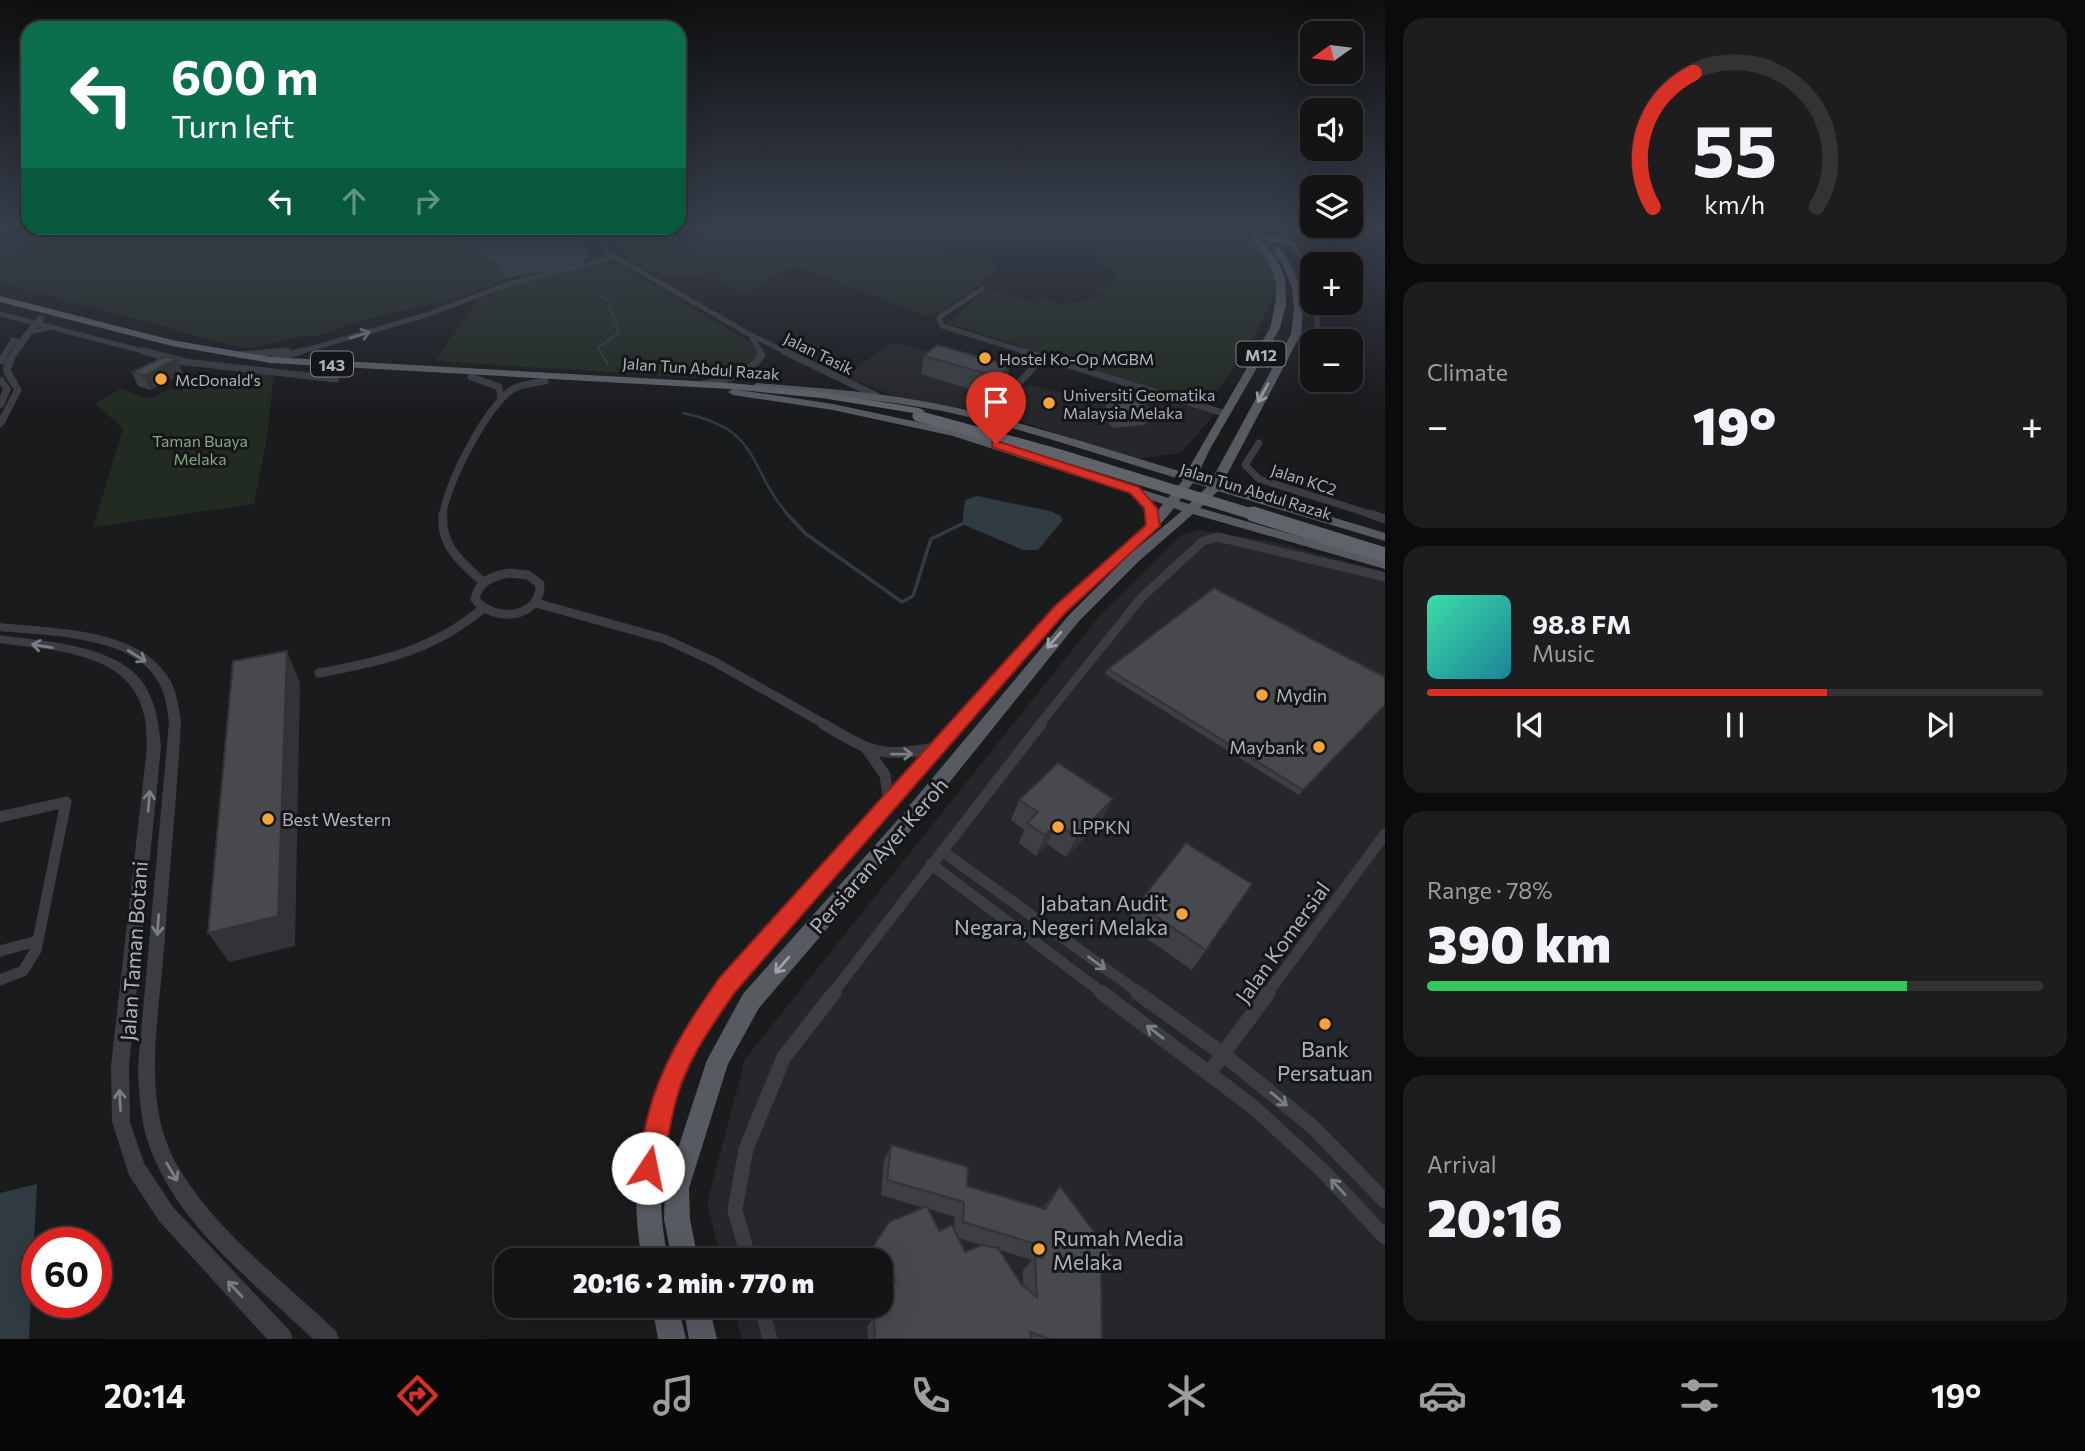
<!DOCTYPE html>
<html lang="en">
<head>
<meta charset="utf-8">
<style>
  :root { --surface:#141416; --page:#1d1d1f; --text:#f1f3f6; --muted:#9d9ea1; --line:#333335; --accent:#d93025 }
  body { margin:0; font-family:Commissioner,sans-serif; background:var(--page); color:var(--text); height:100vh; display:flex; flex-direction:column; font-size:26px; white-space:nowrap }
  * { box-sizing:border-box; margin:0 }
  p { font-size:23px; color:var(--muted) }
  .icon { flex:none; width:38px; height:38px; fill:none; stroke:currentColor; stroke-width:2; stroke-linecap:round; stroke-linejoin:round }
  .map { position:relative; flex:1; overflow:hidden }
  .details { display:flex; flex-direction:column; gap:18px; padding:18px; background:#0b0b0c; width:700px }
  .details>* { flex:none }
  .hud { position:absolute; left:21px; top:21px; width:665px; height:214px; border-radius:21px; box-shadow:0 7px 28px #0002,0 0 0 2px var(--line); background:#0b6e4f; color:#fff; overflow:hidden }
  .needle { width:46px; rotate:256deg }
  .buttons { position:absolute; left:1300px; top:21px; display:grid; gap:14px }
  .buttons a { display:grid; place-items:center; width:63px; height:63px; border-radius:14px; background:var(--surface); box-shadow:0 7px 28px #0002,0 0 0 2px var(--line); font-size:35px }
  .speed { position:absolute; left:21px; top:1227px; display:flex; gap:14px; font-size:35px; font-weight:700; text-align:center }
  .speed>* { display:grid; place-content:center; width:91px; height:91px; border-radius:50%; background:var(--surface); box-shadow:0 7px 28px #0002,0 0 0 2px var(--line); line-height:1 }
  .speed .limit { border:10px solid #d22; background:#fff; color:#111 }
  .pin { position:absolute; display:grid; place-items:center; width:60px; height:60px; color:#fff; margin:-72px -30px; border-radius:50% 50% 50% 0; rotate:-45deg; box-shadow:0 0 7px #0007 }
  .pin .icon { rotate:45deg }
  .me { position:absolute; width:77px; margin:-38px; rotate:11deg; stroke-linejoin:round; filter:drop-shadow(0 0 5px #0008) }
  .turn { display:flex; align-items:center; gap:24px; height:147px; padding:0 35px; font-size:32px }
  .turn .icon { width:91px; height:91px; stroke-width:2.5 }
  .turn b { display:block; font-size:49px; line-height:60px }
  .lanes { display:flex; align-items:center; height:66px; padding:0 35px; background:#0003; justify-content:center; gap:35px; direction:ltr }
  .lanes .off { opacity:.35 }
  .big { font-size:52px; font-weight:800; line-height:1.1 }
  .details .card { flex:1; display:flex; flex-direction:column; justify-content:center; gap:10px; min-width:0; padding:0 24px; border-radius:21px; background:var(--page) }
  .details .dial { align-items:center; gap:0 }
  .dial svg { height:182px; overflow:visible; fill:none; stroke:var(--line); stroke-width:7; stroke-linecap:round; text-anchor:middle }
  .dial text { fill:var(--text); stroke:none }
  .song { display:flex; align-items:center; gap:21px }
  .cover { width:84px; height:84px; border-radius:10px; background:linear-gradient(135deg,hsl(160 70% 55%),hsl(190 70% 35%)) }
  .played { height:7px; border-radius:4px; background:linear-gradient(90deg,var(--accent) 65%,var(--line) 65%) }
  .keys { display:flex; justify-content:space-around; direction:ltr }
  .heat { display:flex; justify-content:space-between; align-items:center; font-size:38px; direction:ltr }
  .charge { height:10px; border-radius:5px; background:linear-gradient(90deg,#34c759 78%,var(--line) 0) }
  .trip { position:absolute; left:494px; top:1248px; width:399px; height:70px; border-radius:21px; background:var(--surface); box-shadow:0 7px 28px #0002,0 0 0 2px var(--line); font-weight:800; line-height:70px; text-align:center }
  .tab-bar { display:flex; height:112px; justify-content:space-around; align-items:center; background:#080809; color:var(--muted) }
  .tab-bar .icon { width:49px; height:49px }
  .tab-bar .active { color:var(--accent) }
  .tab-bar b { font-size:32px; color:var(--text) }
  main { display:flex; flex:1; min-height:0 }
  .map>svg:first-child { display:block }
  .built { fill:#26272a }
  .green { fill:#222b22 }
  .water { fill:#303c42 }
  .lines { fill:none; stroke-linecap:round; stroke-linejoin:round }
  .stream-far2 { stroke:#303c42; stroke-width:2 }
  .stream-far1 { stroke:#303c42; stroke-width:2.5 }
  .stream { stroke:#303c42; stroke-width:3.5 }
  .minor-far4 { stroke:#3b3d42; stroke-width:5 }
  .minor-far3 { stroke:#3b3d42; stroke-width:7 }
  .minor-far2 { stroke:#3b3d42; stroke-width:9 }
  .minor-far1 { stroke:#3b3d42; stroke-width:11 }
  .minor { stroke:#3b3d42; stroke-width:15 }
  .tertiary { fill:#3b3d42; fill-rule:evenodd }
  .primary { fill:#575a61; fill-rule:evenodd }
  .trunk { fill:#5f636a; fill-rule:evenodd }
  .trunk-bridge-far1 { stroke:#5f636a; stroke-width:11 }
  .trunk-bridge { stroke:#5f636a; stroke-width:15 }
  .wall { fill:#3d3f42; fill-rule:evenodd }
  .shaded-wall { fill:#323336 }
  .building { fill:#47494d; stroke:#323336; stroke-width:2 }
  .oneway { stroke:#7a7e85 }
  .oneway2 { stroke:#9ca1aa }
  .route { fill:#d93025; stroke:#8d1f18; stroke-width:2 }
  .poi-dot { fill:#f6a33a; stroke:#151618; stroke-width:2.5 }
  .labels { text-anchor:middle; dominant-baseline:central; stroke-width:6; stroke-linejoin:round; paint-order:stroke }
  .far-street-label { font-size:16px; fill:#adb3bc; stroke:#151618 }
  .shield { fill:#151618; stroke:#7f848b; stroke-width:2 }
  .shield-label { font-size:16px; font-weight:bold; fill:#adb3bc }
  .far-poi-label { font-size:16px; fill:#adb3bc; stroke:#151618; text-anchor:start }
  .far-park-label { font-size:16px; fill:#85a784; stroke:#151618 }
  .poi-label { font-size:18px; fill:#adb3bc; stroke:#151618; text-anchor:start }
  .near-street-label { font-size:21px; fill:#adb3bc; stroke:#151618 }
  .near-poi-label { font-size:21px; fill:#adb3bc; stroke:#151618; text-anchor:end }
</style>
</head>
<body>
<main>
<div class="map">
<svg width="1385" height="1339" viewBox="0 0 1385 1339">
  <rect width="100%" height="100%" fill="#1a1b1d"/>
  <path class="built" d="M679 225H712L692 239 611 228H679Z
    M894 342 938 354 933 359 1026 387 1031 385 1094 402 1105 401 1116 389 1122 388 1215 414 1181 453 1138 459 1010 418 894 396 844 376Z
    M1199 530 1274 542 1385 572V1339H742L733 1306H880V1260H721L707 1203 745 1059 1101 614 1180 536Z"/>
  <path class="green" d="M0 225H28V228H461L527 270 465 295 364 320 314 337 304 336 255 348 238 347 0 282Z
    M712 225H831L999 265 976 287 930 318 796 265 741 295 716 278 708 280C692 270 677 274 659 276L621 253 611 229 692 239Z
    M1239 225C1249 238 1267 253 1273 267 1287 303 1228 375 1208 405L947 323 986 290 1037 304 1042 299 1062 304 1101 298 1104 294 1095 288 1117 283 1118 276 1090 249Z
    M608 263 620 265 750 342C782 367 713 377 699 378L435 361 480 297 515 284Z
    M241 370 274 374 267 438 254 504 93 527 123 429 95 403 121 389 150 399 171 388 180 391C204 376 217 384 241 370Z"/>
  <path class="water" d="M422 228H572L576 238 588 254V259L577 265 510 278 504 276C499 252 443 235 422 228Z
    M977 496 1050 511 1061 516 1062 521 1038 550H1023L962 524 965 500Z
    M37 1184 29 1339H0V1193Z"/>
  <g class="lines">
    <path class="stream-far2" d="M597 293 609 302C609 315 619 321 618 333L598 348 601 353"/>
    <path class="stream-far1" d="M600 351 608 365
      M683 413C763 430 745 465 789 516"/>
    <path class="stream" d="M787 514 806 534 902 602 913 596 931 539 962 524"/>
    <path class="minor-far4" d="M1282 225V232L1299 254 1312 286
      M599 228 606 248 615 257 749 334 788 353
      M982 289 941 316 939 319 942 326 1029 353
      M0 314 150 353
      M1296 334 1307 335 1317 329 1318 303
      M752 337 761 353
      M266 353 288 351
      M296 353 426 315 509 284 615 257"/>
    <path class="minor-far3" d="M143 351 185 362 336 379
      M784 351 877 396
      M1023 351 1226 414
      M240 355 287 351
      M271 360 302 351
      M471 377 499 387 501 399
      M703 384C726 380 748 376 762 355L760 351
      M987 418 1043 357
      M1259 443 1245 465 1259 479 1376 516
      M443 516C445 486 488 404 513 389 522 384 535 383 545 381"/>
    <path class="minor-far2" d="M443 514C440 546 461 562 483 582
      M1370 514 1385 519
      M509 573 528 575 540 584C541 619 493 623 475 599 479 581 492 576 509 573Z
      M536 603 665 639 715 662 826 725
      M319 673C380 662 434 650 482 609
      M1039 725 1142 597 1203 541 1218 537 1385 577"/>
    <path class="minor-far1" d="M823 724C870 751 879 759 935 748
      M866 748 885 775 889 803
      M0 817 66 802 36 950 23 971 0 980
      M942 851 1141 994
      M931 864 1104 994
      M0 951 38 941
      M832 994 1041 724
      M1267 994 1385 834"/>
    <path class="minor" d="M1102 993 1252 1106 1322 1170 1385 1237
      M1138 993 1223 1054 1313 1127 1385 1201
      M1209 1073 1268 993
      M749 1260 735 1210 746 1149 784 1057 834 993
      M761 1306 770 1339"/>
    <path class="tertiary" d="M39 315 46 317 37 329 54 326 58 328 32 334 15 358 11 370 22 390 4 425 0 428V416L14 390C11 384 3 376 3 369 3 355 30 327 39 315Z
      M12 337 19 339 3 364H0V356Z
      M0 377H3L11 389 4 406 0 409V396L3 389 0 385Z
      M0 623C53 629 140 627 170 680 177 693 179 708 181 722 177 798 169 873 164 949 159 1017 141 1100 176 1163 212 1228 282 1280 336 1331L339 1339H313C254 1282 177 1226 149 1145 140 1120 139 1093 138 1066L169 722C167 710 166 696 160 685 136 635 48 636 0 631Z
      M0 635C45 642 123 644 147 689 157 708 159 727 161 747L129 1066 130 1122 144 1163 173 1207 290 1331 293 1339H267L159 1221 129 1175 112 1122 111 1066 147 747C146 736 147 725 144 715 131 651 52 651 0 643Z"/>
    <path class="primary" d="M1242 225H1250L1277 260 1285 278 1286 304 1280 328 1210 449 1197 476 1211 481 1291 334 1294 309 1292 288 1285 269 1272 249 1279 247C1300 275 1305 299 1301 334L1222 484 1385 533V541L1218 491 1200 508 1385 561V569L1193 514 1139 561 1079 621 908 834 759 1008 728 1064 689 1188 690 1219 698 1260H672L664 1219 665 1188 707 1060 743 994 894 824 1069 615 1129 555 1182 511 1174 508C1142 549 1100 578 1064 615 995 687 932 766 866 841 801 916 720 991 682 1084 658 1141 656 1200 668 1260H642C622 1149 655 1066 720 977L1055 607 1148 523 1163 504 953 436 833 410 733 395 728 392 733 389 833 404 960 431 1168 498 1183 480C1103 456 1023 428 942 411 881 399 819 394 757 389L752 386 757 383C820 388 882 392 943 405 1026 422 1106 449 1186 473L1270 328C1284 274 1273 267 1242 225ZM1193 483 1207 487 1189 504 1179 501Z
      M1266 235 1295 242 1296 244 1292 246 1263 239Z
      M652 1306H678L686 1339H658Z
      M683 1306H709L717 1339H689Z"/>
    <path class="trunk" d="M0 296 172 340 271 357 730 383 822 392 919 408 925 411 919 414 822 398 730 389 271 363 172 346 0 302Z"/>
    <path class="trunk-bridge-far1" d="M918 416 1057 454 1258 516"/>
    <path class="trunk-bridge" d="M1253 514 1385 555"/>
  </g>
  <path class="wall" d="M924 356 1010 366 1005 384 993 396 921 374Z
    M132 372 183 373 150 390 138 386Z
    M1107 403 1151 411 1145 425 1113 428 1103 417Z
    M1108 669 1385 706 1299 795 1105 674Z
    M1019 800 1102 820 1066 857 1047 844 1036 856 1019 843 1024 830 1011 820Z
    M1138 904 1206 950 1192 970 1126 924Z
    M891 1145 967 1186 1043 1208 1060 1186 1101 1270 1102 1339H868L867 1327 889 1293 880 1285V1260H865L868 1254 924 1208 881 1195 884 1161ZM929 1209 955 1217 954 1229 939 1231ZM958 1238 982 1245 965 1252ZM1000 1250 1032 1260 1023 1270V1285Z"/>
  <path class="shaded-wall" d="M177 359 183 373 150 390 144 376Z
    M1010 366 1005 384 993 396 998 377Z
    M287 651 300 683 295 946 229 962 208 933Z
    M1385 705V706L1299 795 1303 790Z
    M1113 799 1102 820 1066 857 1076 837Z
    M1057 824 1047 844 1036 856 1045 835Z"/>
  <path class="building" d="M937 345 1010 366 998 377 924 356Z
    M166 356 177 359 144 376 132 372Z
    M1133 393 1151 411 1118 413 1107 403 1115 394Z
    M1214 588 1385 677V705L1303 790 1108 669Z
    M287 651 278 916 208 933 233 661Z
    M1058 763 1113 799 1076 837 1057 824 1045 835 1027 823 1038 812 1019 800Z
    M1186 843 1252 884 1206 950 1138 904Z
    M891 1145 968 1167 967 1186 1045 1209 1060 1186 1114 1259 1101 1269 1102 1339H1049L1030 1332 1032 1339H875L874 1316 896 1280 880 1265V1260H875L868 1254 889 1222 927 1206 939 1231 952 1225 965 1252 982 1245 998 1248 1021 1284 1037 1297 1035 1256 1043 1258 1046 1247 963 1222 964 1202 887 1180Z"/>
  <defs><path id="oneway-shaft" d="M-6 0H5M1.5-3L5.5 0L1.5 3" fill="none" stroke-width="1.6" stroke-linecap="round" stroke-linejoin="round" transform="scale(1.75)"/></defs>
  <g class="oneway">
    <use href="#oneway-shaft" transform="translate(360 335) rotate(-17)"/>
    <use href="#oneway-shaft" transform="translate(42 646) rotate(-171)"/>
    <use href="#oneway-shaft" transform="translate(137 656) rotate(32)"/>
    <use href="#oneway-shaft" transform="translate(902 754) rotate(-1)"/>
    <use href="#oneway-shaft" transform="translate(149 801) rotate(-85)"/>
    <use href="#oneway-shaft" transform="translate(158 925) rotate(94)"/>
    <use href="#oneway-shaft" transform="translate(1097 963) rotate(36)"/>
    <use href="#oneway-shaft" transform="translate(1155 1032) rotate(-143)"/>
    <use href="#oneway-shaft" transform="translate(1279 1099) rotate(39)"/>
    <use href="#oneway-shaft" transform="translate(120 1100) rotate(-93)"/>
    <use href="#oneway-shaft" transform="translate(172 1172) rotate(59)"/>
    <use href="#oneway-shaft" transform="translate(1338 1187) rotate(-133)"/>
    <use href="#oneway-shaft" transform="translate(235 1289) rotate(-133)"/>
  </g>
  <g class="oneway2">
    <use href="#oneway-shaft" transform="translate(1263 393) rotate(119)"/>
    <use href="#oneway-shaft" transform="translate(1054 640) rotate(131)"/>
    <use href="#oneway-shaft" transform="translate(782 965) rotate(131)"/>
  </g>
  <linearGradient id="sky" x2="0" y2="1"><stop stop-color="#0e0f10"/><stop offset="0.55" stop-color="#383f4c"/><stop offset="1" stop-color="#383f4c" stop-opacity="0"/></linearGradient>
  <rect width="1385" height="412" fill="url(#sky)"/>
  <path class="route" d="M992 442H1000L1139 487 1157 508 1160 526 1065 613 735 992C713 1024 688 1058 677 1097 669 1123 668 1152 657 1177L648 1181 640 1177 636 1168C642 1144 646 1118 654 1095 669 1051 694 1014 720 977L1055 606 1146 525 1144 508 1130 493 992 447Z"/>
  <g class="poi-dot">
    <circle cx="985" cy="358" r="7"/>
    <circle cx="161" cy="379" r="7"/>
    <circle cx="1049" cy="403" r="7"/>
    <circle cx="1262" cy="695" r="7"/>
    <circle cx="1319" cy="747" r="7"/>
    <circle cx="268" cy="819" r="7"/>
    <circle cx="1058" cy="827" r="7"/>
    <circle cx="1182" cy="914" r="7"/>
    <circle cx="1325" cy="1024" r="7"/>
    <circle cx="1039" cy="1249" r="7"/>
  </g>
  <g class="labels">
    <g class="far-street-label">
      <text transform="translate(819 353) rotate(26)">Jalan Tasik</text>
      <text transform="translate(701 368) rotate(4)">Jalan Tun Abdul Razak</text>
      <text transform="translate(1304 479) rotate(18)">Jalan KC2</text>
      <text transform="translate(1256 491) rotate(17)">Jalan Tun Abdul Razak</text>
    </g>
    <g class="shield">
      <rect x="1236.5" y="341.5" width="49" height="25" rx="5"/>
      <rect x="311" y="351.5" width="42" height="25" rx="5"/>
    </g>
    <g class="shield-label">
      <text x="1261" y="354">M12</text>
      <text x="332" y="364">143</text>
    </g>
    <g class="far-poi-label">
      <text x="999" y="358">Hostel Ko-Op MGBM</text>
      <text x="175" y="379">McDonald's</text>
      <text x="1063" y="394">Universiti Geomatika<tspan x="1063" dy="18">Malaysia Melaka</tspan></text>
    </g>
    <g class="far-park-label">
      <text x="200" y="440">Taman Buaya<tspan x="200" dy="18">Melaka</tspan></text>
    </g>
    <g class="poi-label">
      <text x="1276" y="695">Mydin</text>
      <text x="1305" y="747" text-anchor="end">Maybank</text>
      <text x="282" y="819">Best Western</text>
      <text x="1072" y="827">LPPKN</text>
    </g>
    <g class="near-street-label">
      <text transform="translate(878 855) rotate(-49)">Persiaran Ayer Keroh</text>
      <text transform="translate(1282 942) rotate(-54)">Jalan Komersial</text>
      <text transform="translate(133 951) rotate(-86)">Jalan Taman Botani</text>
    </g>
    <g class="near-poi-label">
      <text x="1168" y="902">Jabatan Audit<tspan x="1168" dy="24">Negara, Negeri Melaka</tspan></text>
      <text x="1325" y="1048" text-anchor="middle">Bank<tspan x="1325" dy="24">Persatuan</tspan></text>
      <text x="1053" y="1237" text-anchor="start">Rumah Media<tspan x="1053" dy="24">Melaka</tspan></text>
    </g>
  </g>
</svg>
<div class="buttons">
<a><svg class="needle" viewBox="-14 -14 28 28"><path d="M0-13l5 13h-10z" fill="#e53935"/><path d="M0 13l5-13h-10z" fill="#9d9ea1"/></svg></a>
<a><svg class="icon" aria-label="sound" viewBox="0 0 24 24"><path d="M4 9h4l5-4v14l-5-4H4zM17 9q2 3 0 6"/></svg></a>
<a><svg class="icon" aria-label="layers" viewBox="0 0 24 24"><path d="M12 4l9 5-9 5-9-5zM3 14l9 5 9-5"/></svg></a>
<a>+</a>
<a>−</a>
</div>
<div class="speed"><div class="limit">60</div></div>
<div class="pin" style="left:996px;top:444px;background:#d93025"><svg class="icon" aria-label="arrive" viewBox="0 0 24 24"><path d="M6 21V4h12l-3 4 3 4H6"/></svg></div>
<svg class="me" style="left:648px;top:1168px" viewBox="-20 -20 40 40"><circle r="19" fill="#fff"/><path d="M0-13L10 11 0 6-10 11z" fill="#d93025"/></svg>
<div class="trip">20:16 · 2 min · 770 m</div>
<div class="hud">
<div class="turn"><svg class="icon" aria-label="left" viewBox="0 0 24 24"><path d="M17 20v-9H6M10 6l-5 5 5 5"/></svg><div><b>600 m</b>Turn left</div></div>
<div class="lanes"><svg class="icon" aria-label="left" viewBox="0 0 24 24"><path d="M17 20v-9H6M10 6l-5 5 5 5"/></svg><svg class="icon off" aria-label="ahead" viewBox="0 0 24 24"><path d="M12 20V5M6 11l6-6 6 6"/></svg><svg class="icon off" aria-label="right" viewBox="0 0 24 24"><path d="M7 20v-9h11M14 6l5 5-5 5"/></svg></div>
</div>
</div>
<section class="details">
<div class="card dial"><svg viewBox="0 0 100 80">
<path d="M14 69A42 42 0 1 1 86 69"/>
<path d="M14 69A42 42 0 0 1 32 10" stroke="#d93025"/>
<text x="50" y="56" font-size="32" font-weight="700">55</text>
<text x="50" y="72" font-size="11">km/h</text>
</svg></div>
<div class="card"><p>Climate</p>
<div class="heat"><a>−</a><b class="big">19°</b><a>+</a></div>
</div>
<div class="card">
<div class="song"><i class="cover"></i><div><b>98.8 FM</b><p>Music</p></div></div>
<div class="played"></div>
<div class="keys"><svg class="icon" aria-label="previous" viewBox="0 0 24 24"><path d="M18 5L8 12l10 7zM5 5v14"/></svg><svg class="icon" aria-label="pause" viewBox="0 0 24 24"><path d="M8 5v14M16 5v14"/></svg><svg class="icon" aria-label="next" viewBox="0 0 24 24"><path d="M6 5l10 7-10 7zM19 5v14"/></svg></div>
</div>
<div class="card"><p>Range · 78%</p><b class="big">390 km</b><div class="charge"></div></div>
<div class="card"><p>Arrival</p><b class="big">20:16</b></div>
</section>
</main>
<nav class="tab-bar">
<b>20:14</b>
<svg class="icon active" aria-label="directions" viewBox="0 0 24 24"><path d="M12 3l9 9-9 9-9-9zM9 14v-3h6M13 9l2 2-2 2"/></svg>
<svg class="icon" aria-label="music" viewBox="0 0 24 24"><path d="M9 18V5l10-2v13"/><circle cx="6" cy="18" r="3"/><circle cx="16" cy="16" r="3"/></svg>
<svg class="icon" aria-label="phone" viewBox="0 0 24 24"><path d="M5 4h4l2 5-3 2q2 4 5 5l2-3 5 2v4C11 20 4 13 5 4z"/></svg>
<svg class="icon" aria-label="climate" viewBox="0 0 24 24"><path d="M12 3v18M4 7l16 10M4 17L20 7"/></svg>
<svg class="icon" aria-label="car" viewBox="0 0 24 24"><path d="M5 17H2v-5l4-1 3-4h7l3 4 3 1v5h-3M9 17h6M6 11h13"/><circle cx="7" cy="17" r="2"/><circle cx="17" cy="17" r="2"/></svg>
<svg class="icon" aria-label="filters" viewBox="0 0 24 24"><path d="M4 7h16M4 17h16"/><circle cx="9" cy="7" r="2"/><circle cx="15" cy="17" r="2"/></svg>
<b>19°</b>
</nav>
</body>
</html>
